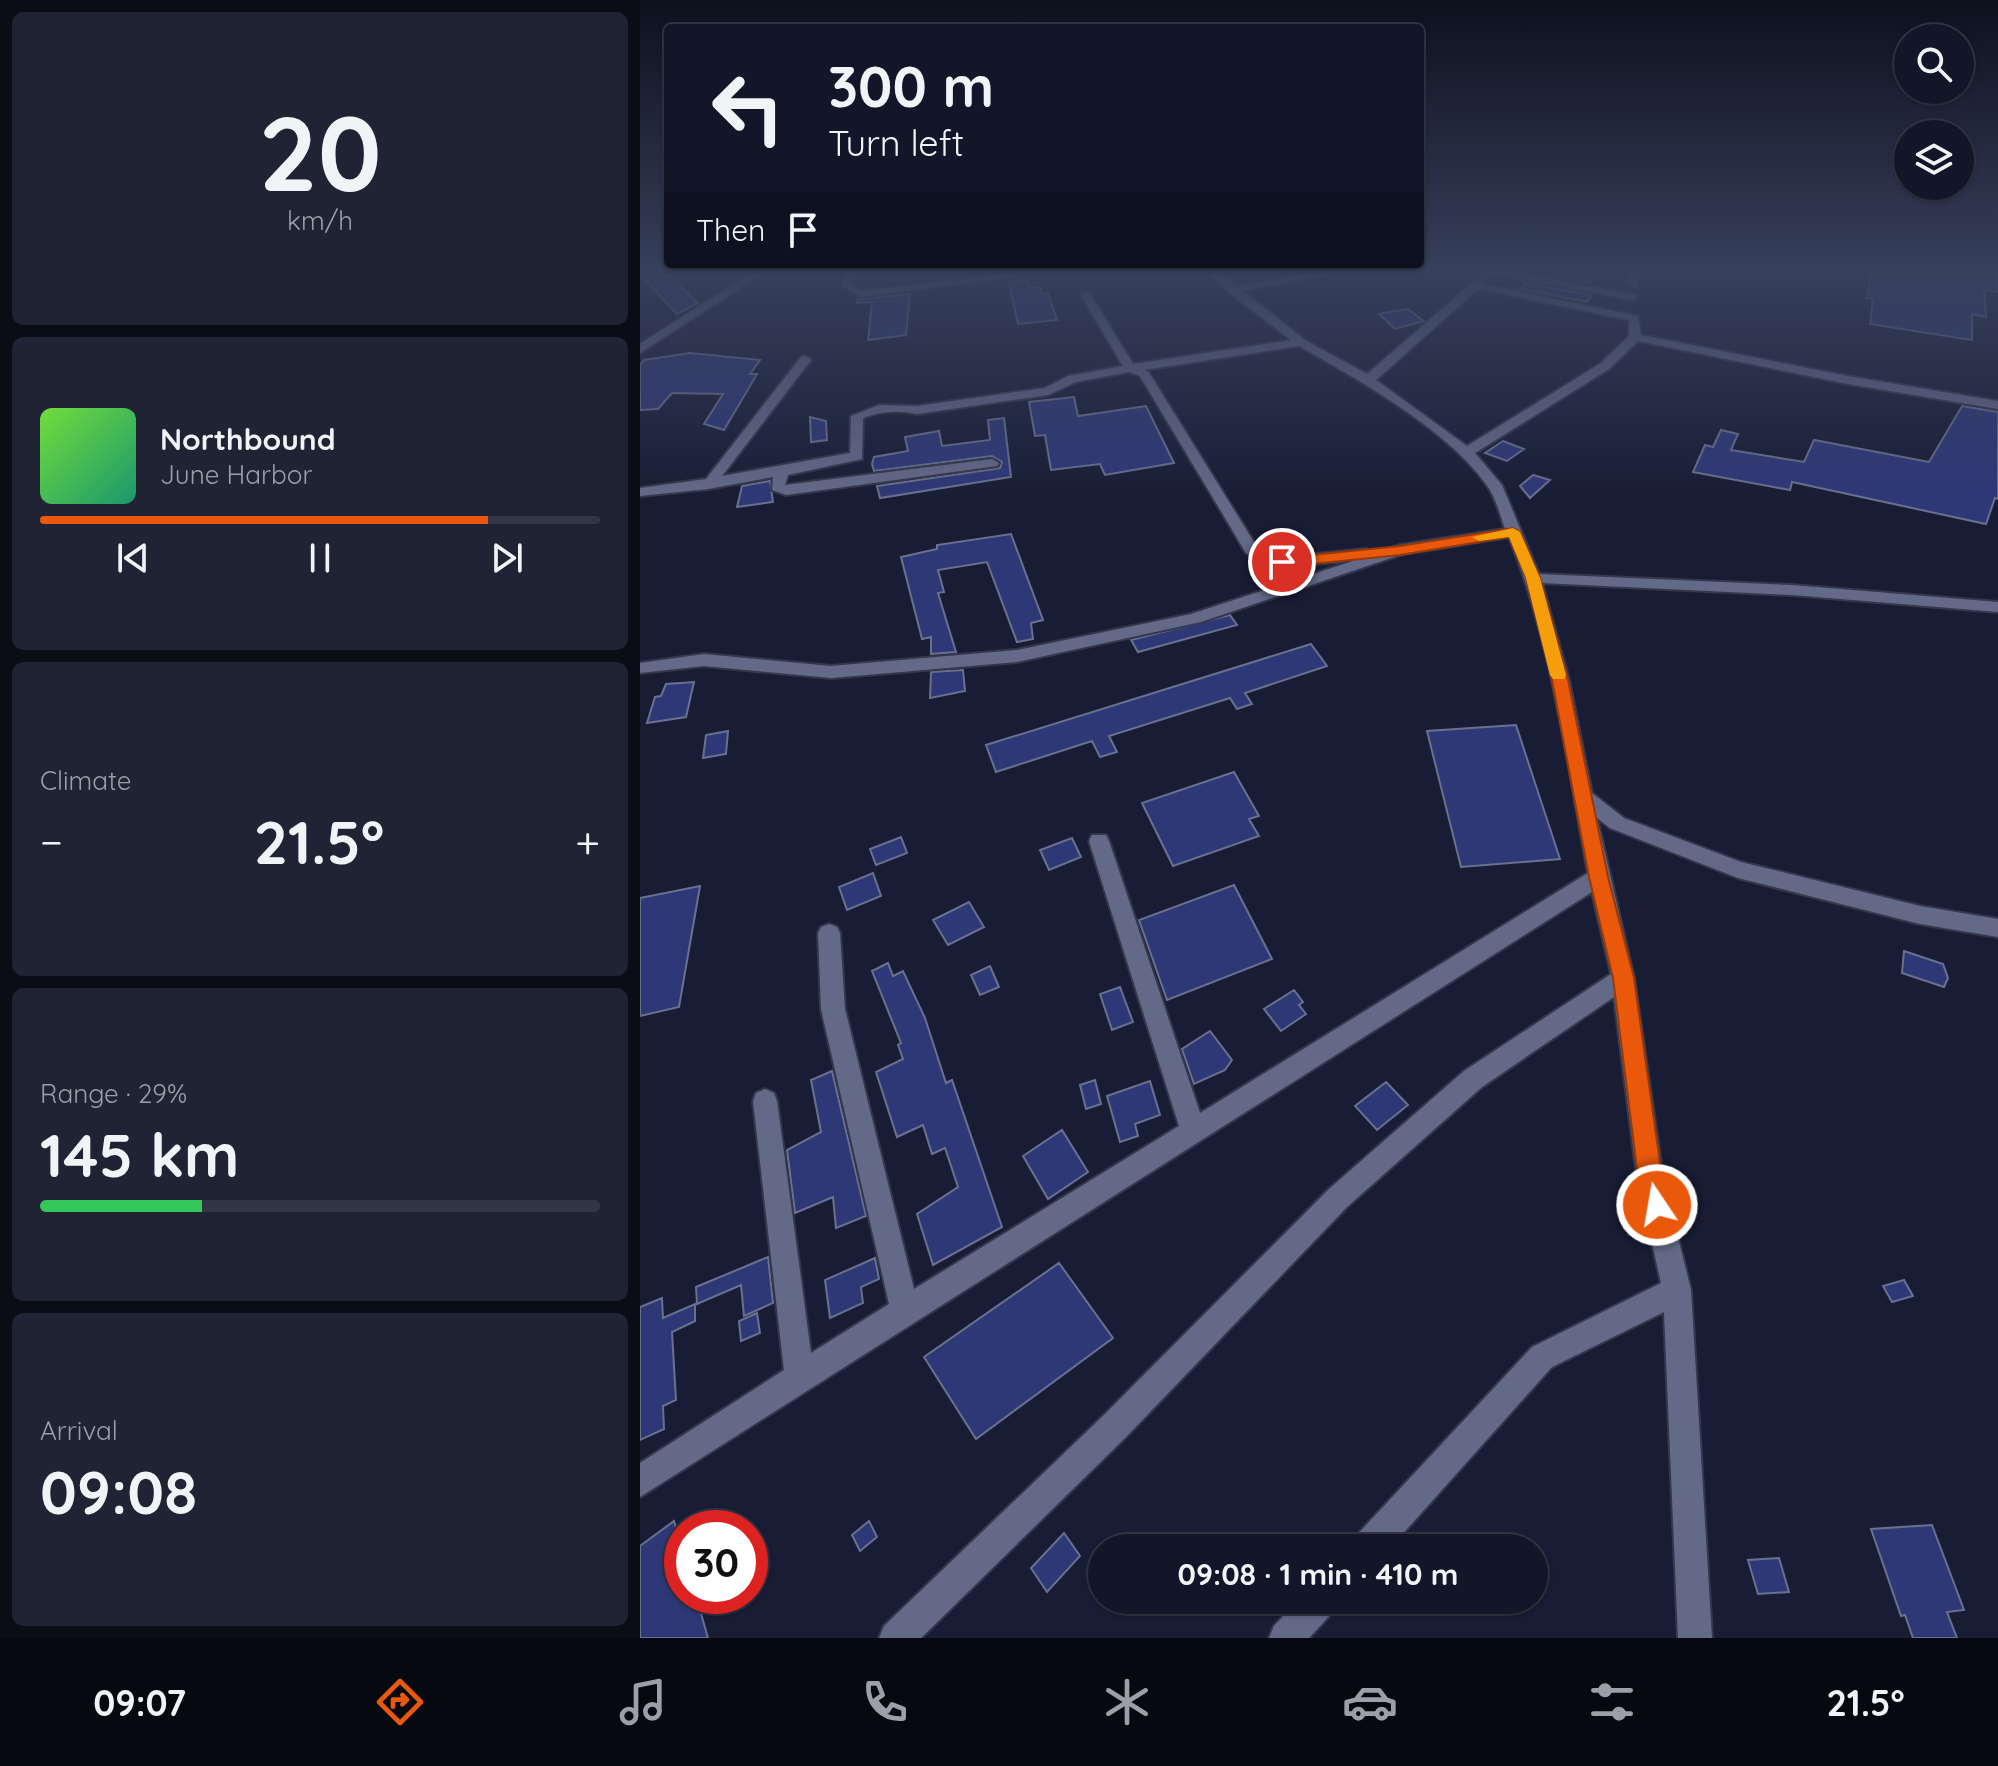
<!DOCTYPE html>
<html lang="en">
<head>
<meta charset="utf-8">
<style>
  :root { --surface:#121628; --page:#1f2334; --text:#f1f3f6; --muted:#9c9fa8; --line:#313545; --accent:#ea580c }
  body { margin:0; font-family:Quicksand,sans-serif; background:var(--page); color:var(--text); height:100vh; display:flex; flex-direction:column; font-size:30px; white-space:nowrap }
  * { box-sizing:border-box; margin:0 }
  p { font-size:26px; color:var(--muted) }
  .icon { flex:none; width:44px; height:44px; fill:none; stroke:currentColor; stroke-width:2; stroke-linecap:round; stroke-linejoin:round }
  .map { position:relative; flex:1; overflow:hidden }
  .side { display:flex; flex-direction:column; gap:12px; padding:12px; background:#0a0c16; width:640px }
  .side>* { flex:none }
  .hud { position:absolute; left:24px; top:24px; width:760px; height:244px; border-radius:8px; box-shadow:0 2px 6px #0004,0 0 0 2px var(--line); background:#121628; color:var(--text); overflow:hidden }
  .fabs { position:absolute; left:1254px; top:24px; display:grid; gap:16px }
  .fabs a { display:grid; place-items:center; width:80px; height:80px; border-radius:50%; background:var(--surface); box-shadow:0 2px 6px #0004,0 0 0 2px var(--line); font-size:40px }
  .speed { position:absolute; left:24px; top:1510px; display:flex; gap:16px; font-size:40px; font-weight:700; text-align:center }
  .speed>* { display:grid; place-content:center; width:104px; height:104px; border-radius:50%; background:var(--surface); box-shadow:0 2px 6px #0004,0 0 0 2px var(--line); line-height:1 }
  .speed .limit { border:12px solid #d22; background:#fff; color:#111 }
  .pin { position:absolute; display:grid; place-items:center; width:68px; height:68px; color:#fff; margin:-34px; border:4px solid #fff; border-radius:50%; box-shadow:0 2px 8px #0007 }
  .me { position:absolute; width:88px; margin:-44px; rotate:348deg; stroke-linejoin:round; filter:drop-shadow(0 0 6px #0008) }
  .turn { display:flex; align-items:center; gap:28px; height:168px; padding:0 32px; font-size:36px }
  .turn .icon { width:104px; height:104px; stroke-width:2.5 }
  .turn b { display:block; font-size:56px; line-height:68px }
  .then { display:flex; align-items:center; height:76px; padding:0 32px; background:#0003; gap:16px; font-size:30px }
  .big { font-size:60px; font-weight:800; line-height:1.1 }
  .side .card { flex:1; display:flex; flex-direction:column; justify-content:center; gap:12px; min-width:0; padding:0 28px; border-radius:12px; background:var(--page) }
  .side .dial { align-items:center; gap:0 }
  .dial b { font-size:104px; line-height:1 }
  .song { display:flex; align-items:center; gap:24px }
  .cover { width:96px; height:96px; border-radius:12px; background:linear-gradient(135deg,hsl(100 70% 55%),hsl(160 70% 35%)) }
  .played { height:8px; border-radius:4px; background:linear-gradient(90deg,var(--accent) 80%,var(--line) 80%) }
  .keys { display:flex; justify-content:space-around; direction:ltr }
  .heat { display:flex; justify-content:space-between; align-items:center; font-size:44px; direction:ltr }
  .charge { height:12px; border-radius:6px; background:linear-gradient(90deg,#34c759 29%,var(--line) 0) }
  .trip { position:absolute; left:448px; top:1534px; width:460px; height:80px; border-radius:40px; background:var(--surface); box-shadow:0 2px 6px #0004,0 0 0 2px var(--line); font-weight:800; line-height:80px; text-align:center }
  .tab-bar { display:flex; height:128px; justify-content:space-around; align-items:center; background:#070910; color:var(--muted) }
  .tab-bar .icon { width:56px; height:56px }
  .tab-bar .active { color:var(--accent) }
  .tab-bar b { font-size:36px; color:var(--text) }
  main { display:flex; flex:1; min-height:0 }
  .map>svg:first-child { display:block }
  .building { fill:#2f3877; stroke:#69718e; stroke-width:2 }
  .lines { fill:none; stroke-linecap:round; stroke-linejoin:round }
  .minor-casing { stroke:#35374c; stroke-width:4 }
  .minor { fill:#636a88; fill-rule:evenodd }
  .route { fill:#ea580c; stroke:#983908; stroke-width:2 }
  .slow { fill:#f59e0b }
</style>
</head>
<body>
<main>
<section class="side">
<div class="card dial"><b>20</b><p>km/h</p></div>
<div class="card">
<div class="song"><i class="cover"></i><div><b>Northbound</b><p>June Harbor</p></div></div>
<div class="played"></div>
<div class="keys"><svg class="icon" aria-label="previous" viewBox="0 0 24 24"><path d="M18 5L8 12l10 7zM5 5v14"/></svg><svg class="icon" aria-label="pause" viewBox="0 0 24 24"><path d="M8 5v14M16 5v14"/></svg><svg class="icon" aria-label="next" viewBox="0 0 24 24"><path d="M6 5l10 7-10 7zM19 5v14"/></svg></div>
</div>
<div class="card"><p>Climate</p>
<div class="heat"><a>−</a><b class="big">21.5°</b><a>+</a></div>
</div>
<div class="card"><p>Range · 29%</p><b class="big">145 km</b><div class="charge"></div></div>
<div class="card"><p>Arrival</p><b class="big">09:08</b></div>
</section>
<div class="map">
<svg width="1358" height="1638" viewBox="0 0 1358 1638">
  <rect width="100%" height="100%" fill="#181d35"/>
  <path class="building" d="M922 270H956L949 283 917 277Z
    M1233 270H1357L1358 292 1344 290 1346 317 1332 314V340L1230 324 1233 299 1226 298Z
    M28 274 58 303 37 314 5 280Z
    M387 280 389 288 400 287 402 294 408 293 417 320 378 324 369 282Z
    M886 283 952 295 947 302 881 289Z
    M270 294 266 335 228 340 232 302 217 303 218 299Z
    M768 309 784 321 755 329 739 314Z
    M50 353 120 360 110 374H117L84 430 64 424 83 394 32 393 18 409 0 410V365L4 360Z
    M434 397 438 416 506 406 534 463 465 475 460 464 411 470 405 435 395 436 389 402Z
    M1322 406 1358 412V499L1355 498 1346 524 1152 482 1150 490 1053 472 1065 445 1073 447 1081 430 1098 434 1091 450 1164 462 1174 440 1289 462Z
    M170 417 186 421 187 440 171 442Z
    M364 418 371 477 240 498 237 486 360 468 362 462 352 456 234 471 232 464 234 457 268 451 265 437 299 431 302 446 350 440 348 420Z
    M863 441 884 449 867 461 845 453Z
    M893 475 910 480 890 498 880 486Z
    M130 481 133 502 97 507 102 486Z
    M371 534 403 620 391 623 393 639 377 642 347 562 298 570 304 592 298 593 316 652 291 654V637L282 639 261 557 297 549V545Z
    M590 615 597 625 498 652 491 640Z
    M671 644 687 666 605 693 612 704 597 709 590 698 469 736 477 752 460 757 452 741 356 772 346 745Z
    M323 670 325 691 290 698 291 672Z
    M54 682 46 717 7 723 15 697 21 696 26 684Z
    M876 725 920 859 821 867 787 731Z
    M88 731 86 754 63 758 66 735Z
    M594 772 619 816 609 819 619 836 533 866 502 803Z
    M261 837 267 853 236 865 230 849Z
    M432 838 441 857 409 870 400 850Z
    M233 873 241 896 207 910 199 887Z
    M594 885 632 959 527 1000 499 920Z
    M60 886 39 1007 0 1016V898Z
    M329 902 344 927 308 945 293 920Z
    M1264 951 1303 964 1308 978 1304 987 1262 973Z
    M248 963 253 976 263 971 285 1018 306 1083 312 1080 362 1227 293 1265 277 1214 318 1187 305 1148 292 1154 283 1125 257 1137 236 1072 263 1059 258 1045 261 1043 232 971Z
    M350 966 359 987 340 995 331 975Z
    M480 987 493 1022 472 1030 460 994Z
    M654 990 663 1002 659 1005 666 1014 641 1031 624 1009Z
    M570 1031 592 1060 585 1070 554 1084 542 1049Z
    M192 1071 226 1216 196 1228 193 1197 155 1213 147 1150 181 1132 171 1080Z
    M455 1080 461 1104 446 1109 440 1085Z
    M510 1081 520 1115 495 1124 498 1136 480 1142 467 1096Z
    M746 1082 768 1105 737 1130 715 1106Z
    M422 1130 448 1172 408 1199 383 1156Z
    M128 1257 133 1303 104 1316 101 1285 57 1304 56 1287Z
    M235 1258 239 1279 221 1287 223 1303 190 1318 185 1280Z
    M419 1263 473 1338 336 1439 284 1357Z
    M1264 1280 1273 1296 1252 1302 1243 1286Z
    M22 1298 23 1318 55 1304V1321L32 1332 36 1400 23 1406 24 1429 0 1440V1307Z
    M117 1313 120 1333 101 1341 99 1321Z
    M34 1521 42 1548V1596H56L68 1638H0V1546Z
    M229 1521 237 1537 220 1551 212 1535Z
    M1292 1525 1324 1610 1307 1612 1317 1638H1273L1265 1615 1261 1616 1231 1529Z
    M424 1533 440 1556 407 1592 391 1568Z
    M1139 1558 1149 1592 1118 1594 1108 1560Z"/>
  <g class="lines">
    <defs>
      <path id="minor" d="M116 270H128L0 353V344Z
        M208 270H218L212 284 222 291 368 274 373 277 220 297 201 285Z
        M565 270H577L597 286 687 270H711L603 291 665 340 727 374 847 270H865L996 295V299L992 300 854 274 843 284 998 316 1001 335 1208 376 1358 401V409L1208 384 998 341 969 369 835 453 862 485 899 574 1152 585 1358 602V612L1152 595 902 583 929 680 952 793 984 818 1101 862 1280 906 1358 919V937L1280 924 1098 878 970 828 957 818 994 978 1023 1177 1051 1290 1072 1638H1038L1024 1312 912 1367 750 1548H712L716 1536 892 1347 1021 1283 997 1177 974 997 842 1087 707 1207 486 1437 281 1638H239L244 1626 464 1415 689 1189 824 1071 971 974 952 892 0 1497V1463L144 1370 113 1101 116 1093 125 1089 134 1093 137 1101 171 1353 249 1304 181 1009 178 933 181 927 189 924 197 927 200 933 205 1009 274 1289 539 1126 449 841 452 835H466L469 841 560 1113 948 873C927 761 912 644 869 537L763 554 561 622 377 662 191 678 64 666 0 673V663L64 654 191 666 377 650 551 614 716 560 642 567 606 553 500 376 489 372 436 382 408 395 277 414C259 410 240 411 223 418L222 459 148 475 145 485 352 459 359 463 357 466 146 495 132 490 133 477 68 489 0 496V488L66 479 161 357 165 356 171 360 82 476 210 453 211 416 239 405 277 406 405 388 428 376 483 366 441 295 446 292 451 295 493 364 651 340 588 292ZM838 289 989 320V336L961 363 827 446 736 380ZM659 346C716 378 808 430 846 484 855 496 860 514 865 529L760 545 733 554 726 549 644 557 617 547 508 371 504 370Z
        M988 270H998V287L989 285Z
        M658 1600H698L693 1612 669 1638H629L634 1626Z"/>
    </defs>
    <use href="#minor" class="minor-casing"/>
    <use href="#minor" class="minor"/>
  </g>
  <linearGradient id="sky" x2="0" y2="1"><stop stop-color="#0d101d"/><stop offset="0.54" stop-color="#37405c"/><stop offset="1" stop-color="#37405c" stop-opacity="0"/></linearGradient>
  <rect width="1358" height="500" fill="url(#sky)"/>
  <path class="route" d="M873 528 880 532 900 578 928 680 968 877 994 978 1022 1177 1029 1205 1025 1214 1017 1217 1008 1214 998 1177 973 978 949 877 912 680 886 578 869 537 760 555 642 567 635 562 642 558 760 546Z"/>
  <path class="slow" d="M873 528 880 532 900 578 926 675 924 679H913L910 675 886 578 869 537 839 541 832 537Z"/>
</svg>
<div class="fabs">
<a><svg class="icon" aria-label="search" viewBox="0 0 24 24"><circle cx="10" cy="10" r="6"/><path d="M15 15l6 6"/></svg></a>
<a><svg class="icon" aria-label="layers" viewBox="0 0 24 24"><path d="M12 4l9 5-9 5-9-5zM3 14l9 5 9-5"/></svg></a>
</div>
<div class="speed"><div class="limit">30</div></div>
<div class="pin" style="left:642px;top:562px;background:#d93025"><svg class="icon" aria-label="arrive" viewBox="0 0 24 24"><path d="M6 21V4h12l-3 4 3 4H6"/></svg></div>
<svg class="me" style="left:1017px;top:1205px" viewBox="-20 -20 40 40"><circle r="17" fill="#ea580c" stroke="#fff" stroke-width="3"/><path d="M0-11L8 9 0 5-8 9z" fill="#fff"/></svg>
<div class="trip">09:08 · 1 min · 410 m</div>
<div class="hud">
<div class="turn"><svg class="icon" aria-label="left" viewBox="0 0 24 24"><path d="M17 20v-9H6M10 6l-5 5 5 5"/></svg><div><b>300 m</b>Turn left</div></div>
<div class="then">Then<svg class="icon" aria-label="arrive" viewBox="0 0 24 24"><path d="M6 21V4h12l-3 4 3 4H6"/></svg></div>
</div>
</div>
</main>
<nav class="tab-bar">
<b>09:07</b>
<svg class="icon active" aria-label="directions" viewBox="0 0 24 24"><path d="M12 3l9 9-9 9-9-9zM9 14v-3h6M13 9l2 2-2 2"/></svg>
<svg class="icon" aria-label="music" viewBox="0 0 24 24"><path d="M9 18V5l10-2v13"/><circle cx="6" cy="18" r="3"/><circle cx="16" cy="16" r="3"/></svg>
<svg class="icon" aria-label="phone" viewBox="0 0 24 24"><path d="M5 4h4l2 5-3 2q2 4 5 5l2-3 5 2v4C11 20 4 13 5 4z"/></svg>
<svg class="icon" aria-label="climate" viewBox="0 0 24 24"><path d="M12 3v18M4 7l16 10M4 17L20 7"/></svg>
<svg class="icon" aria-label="car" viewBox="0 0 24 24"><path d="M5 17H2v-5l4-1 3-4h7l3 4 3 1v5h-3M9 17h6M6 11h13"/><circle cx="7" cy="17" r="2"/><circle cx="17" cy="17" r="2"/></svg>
<svg class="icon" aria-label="filters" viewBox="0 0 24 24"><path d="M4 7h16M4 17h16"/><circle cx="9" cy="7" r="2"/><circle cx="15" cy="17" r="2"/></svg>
<b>21.5°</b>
</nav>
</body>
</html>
